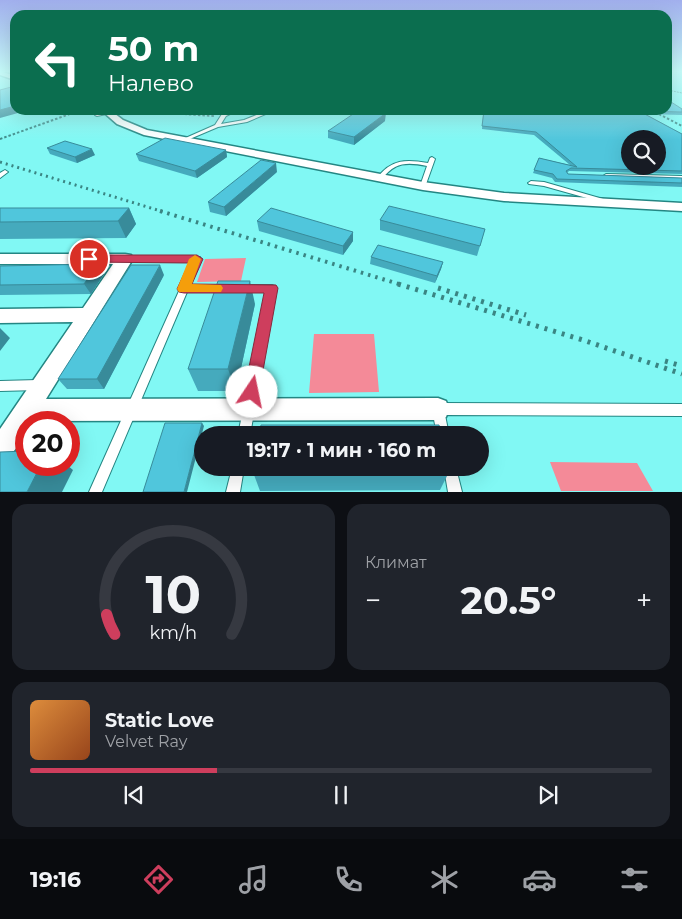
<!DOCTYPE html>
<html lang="ru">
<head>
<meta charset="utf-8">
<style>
  :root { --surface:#171b24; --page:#20242c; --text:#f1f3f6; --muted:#9ea1a6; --line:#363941; --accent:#ce3e5d }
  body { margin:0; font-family:Montserrat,sans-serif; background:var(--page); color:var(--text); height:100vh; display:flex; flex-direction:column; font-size:19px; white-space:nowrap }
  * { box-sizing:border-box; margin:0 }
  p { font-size:16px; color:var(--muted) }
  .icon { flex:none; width:28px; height:28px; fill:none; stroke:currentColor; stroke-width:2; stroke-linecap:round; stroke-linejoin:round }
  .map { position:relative; height:492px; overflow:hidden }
  .side { display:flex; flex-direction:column; gap:12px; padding:12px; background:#0d0f14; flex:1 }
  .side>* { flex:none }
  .top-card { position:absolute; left:10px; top:10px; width:662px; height:105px; border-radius:15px; box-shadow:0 5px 20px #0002; background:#0b6e4f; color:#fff; overflow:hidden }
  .fabs { position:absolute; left:621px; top:130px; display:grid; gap:10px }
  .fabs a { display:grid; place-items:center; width:45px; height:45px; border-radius:50%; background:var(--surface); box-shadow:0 5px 20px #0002; font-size:25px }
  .speed { position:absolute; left:15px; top:411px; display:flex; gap:10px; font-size:25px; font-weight:700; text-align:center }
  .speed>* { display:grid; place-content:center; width:65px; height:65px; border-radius:50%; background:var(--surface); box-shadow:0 5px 20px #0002; line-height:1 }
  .speed .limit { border:8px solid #d22; background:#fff; color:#111 }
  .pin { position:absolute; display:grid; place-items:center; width:42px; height:42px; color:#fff; margin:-21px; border:2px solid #fff; border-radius:50%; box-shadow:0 1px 5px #0007 }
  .me { position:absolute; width:55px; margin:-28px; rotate:11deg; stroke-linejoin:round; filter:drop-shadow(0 0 4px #0008) }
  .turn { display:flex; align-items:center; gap:18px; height:105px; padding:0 15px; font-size:22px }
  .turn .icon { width:65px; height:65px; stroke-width:2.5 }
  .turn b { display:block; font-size:35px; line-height:42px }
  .big { font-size:38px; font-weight:700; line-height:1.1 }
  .side .tile { flex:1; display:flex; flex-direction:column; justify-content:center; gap:8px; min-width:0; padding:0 18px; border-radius:15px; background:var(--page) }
  .side .dial { align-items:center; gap:0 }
  .dial svg { height:130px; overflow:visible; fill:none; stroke:var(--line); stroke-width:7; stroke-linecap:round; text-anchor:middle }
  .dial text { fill:var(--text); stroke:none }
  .song { display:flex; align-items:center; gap:15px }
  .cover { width:60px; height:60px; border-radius:8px; background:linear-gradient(135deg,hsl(30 70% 55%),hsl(20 70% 35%)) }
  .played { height:5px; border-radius:2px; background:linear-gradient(90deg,var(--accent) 30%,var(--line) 30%) }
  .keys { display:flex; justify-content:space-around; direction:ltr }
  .heat { display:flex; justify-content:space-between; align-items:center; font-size:28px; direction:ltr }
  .side .tiles { flex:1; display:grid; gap:12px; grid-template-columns:1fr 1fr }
  .tile:last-child { grid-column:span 2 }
  .trip { position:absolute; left:194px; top:426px; width:295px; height:50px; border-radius:25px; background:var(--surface); box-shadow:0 5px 20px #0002; font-weight:700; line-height:50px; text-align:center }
  .tab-bar { display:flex; height:80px; justify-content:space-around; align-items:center; background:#090b0e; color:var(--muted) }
  .tab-bar .icon { width:35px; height:35px }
  .tab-bar .selected { color:var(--accent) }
  .tab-bar b { font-size:22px; color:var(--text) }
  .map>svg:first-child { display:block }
  .green { fill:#f48a98 }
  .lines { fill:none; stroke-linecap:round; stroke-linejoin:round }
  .service-casing { stroke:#248683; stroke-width:2 }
  .minor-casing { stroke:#248683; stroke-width:3 }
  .path-far1 { stroke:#3d8a88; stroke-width:1; stroke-dasharray:2 1; stroke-linecap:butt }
  .path { stroke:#3d8a88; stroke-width:2; stroke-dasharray:2.5 2; stroke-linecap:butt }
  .service { fill:#fff; fill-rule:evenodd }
  .minor { fill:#fff; fill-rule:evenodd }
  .rail-far2 { stroke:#3a8583; stroke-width:3; stroke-dasharray:2 4; stroke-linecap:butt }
  .rail-far1 { stroke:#3a8583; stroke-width:4; stroke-dasharray:2.5 5; stroke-linecap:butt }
  .rail { stroke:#3a8583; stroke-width:5; stroke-dasharray:3 6; stroke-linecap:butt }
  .wall { fill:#45aabd }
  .shaded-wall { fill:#388b9a }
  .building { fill:#50c6dc; stroke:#388b9a; fill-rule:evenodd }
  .route { fill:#ce3e5d; stroke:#86283c }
  .slow { fill:#f59e0b }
</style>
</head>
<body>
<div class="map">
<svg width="682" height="492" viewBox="0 0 682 492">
  <rect width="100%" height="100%" fill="#81f8f4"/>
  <path class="green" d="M246 258 241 281 197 282 205 259Z
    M314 334H374L379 392 309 393Z
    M550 462 637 463 653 491H561Z"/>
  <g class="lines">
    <defs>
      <path id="service" d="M232 110H238L226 116 221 124 244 120 269 110H275L247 122 218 127 185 141 181 140 215 125 222 114Z
        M109 111 111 112V113L97 116 95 115Z
        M432 157 435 159 425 187H421L420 186 427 166C407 162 395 162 382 179H378L377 178C391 159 406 159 428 163L430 158Z
        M5 170 8 172 0 178V173Z
        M606 174 682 176V180L604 177 603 176Z
        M531 181 544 182 603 199 604 200 601 202 544 186 529 184 528 183Z
        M125 256 200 257 201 259 190 286 224 285 227 286 228 288 227 290 224 291 187 292 102 492H89L192 262 122 261 121 259Z
        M243 285H272L275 286 276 288 250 435H238L267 291 240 290 239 288 240 286Z
        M38 380 42 381 43 385 42 389 38 390 0 391V381Z
        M438 403 682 404V416L445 415 449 435H437L432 409 434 405Z
        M232 468H244L240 492H226Z
        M444 468H456L462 492H448Z"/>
      <path id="minor" d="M0 71 15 76V80L0 75Z
        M101 110H110L123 120 147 130 423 182 504 193 682 203V211L504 201 423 190 144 135 117 124Z
        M0 254H125L131 255 133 259 46 399 438 398 446 401 449 409 446 417 438 420 32 421 26 422C26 437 13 457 0 462V429L73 322 0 323V309L83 308 113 264H0Z"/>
    </defs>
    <use href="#service" class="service-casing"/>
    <use href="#minor" class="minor-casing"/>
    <path class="path-far1" d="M668 90 682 93"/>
    <path class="path" d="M651 110 682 126
      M135 111 214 116
      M0 139 81 110"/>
    <use href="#service" class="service"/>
    <use href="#minor" class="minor"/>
    <path class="rail-far2" d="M0 162 164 212"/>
    <path class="rail-far1" d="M160 211 402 285"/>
    <path class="rail" d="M398 284 583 340 682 374
      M438 288 526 315
      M665 361 682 366"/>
  </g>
  <path class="wall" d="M682 109V115L645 114 682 134V174L569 171 567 173 568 174 682 178V187L555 182 552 178 533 173 539 158 570 165 534 135 482 129 483 114 452 110H668Z
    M385 121 354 145 328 138V131Z
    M47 148 95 155 77 163 50 154Z
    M226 150 227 157 197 178 139 161 136 154Z
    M277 172 226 216 210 212 208 202Z
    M0 208H129L136 224 126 238 0 239Z
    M380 220 485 229 477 256 380 230Z
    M257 221 353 241 343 255 259 231Z
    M371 257 443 262 441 269 435 283 370 264Z
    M0 266 104 274 91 294 0 295Z
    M164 275 104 389H67L58 379Z
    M255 304 236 391H198L188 369Z
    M253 472H449L440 490 260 491Z"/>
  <path class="shaded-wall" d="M15 103V110H20L17 111 18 113 0 118V110Z
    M386 113 385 121 354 145V137Z
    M92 149 95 155 77 163 75 157Z
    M226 150 227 157 197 178 195 171Z
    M276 163 277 172 226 216 224 207Z
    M129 208 136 224 126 238 118 221Z
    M353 232V241L343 255V246Z
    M443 262 441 269 435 283 437 276Z
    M98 264 104 274 91 294 84 284Z
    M160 265 164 275 104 389 97 379Z
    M250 281 255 304 236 391 228 369Z
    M0 328 10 338 0 351Z
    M202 423 204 426 187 492H184Z
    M41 465H67L73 470 62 492H27Z"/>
  <path class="building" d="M15 86V103L11 104 15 106 0 110V90Z
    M668 100 682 109V112L639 111 682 134V171L571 168 566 171 568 174 682 178V183L557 179 553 174 534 170 539 158 577 167 536 132 482 126 484 111 475 110H668ZM630 139H658V166H630Z
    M359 110H371L386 113 354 137 328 131Z
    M165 138 226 150 195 171 136 154Z
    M65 141 92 149 75 157 47 148Z
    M261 160 276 163 224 207 208 202Z
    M389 206 485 229 480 246 380 220Z
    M0 208H129L118 221 0 222Z
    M271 208 353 232 343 246 257 221Z
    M378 245 443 262 437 276 371 257Z
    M98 264 84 284 0 285V266Z
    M131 265H160L97 379H58Z
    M218 281H250L228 369H188Z
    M165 423H202L184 492H143Z
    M261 425H439L442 435H259Z
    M26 451V465H41L27 492H0V452Z
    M254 468H448L449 472H253Z"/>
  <linearGradient id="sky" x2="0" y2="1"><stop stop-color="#a1afed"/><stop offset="0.51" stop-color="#c6fcfa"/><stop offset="1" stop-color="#c6fcfa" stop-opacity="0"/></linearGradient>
  <rect width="682" height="140" fill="url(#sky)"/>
  <path class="route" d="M89 255H197L203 259 192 284 276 285 278 288 258 398 252 400 246 398 244 392 264 293H184L179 292 177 289 189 263 85 262 83 259Z"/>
  <path class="slow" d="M195 255 201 259 192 284 221 285 223 288 221 292H179L177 289 189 259Z"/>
</svg>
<div class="fabs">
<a><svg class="icon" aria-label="search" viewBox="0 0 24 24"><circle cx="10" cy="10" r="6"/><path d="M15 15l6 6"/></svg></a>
</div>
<div class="speed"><div class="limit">20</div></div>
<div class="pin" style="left:89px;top:259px;background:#d93025"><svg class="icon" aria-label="arrive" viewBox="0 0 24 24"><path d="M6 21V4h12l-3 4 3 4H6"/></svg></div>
<svg class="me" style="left:252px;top:392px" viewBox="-20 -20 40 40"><circle r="19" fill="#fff"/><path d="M0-13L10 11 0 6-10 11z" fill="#ce3e5d"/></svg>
<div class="trip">19:17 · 1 мин · 160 m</div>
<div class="top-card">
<div class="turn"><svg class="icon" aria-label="left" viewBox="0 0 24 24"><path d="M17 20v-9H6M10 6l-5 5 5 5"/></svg><div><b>50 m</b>Налево</div></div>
</div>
</div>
<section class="side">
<div class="tiles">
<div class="tile dial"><svg viewBox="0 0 100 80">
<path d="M14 69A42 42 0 1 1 86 69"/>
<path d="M14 69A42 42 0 0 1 9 57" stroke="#ce3e5d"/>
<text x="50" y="56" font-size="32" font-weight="700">10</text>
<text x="50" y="72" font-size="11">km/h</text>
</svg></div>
<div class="tile"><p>Климат</p>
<div class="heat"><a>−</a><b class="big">20.5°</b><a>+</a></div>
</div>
<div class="tile">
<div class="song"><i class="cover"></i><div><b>Static Love</b><p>Velvet Ray</p></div></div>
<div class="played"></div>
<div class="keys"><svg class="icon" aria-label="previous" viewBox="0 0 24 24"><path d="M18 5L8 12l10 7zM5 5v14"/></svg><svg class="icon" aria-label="pause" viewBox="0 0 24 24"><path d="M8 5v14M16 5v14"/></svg><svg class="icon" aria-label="next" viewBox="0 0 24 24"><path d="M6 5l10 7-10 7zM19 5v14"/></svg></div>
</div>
</div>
</section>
<nav class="tab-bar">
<b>19:16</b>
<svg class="icon selected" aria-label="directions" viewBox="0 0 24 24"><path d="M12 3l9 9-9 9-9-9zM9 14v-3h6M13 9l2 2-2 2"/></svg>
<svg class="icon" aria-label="music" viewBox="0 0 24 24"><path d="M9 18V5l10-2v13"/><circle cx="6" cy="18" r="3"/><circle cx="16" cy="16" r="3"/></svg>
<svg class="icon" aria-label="phone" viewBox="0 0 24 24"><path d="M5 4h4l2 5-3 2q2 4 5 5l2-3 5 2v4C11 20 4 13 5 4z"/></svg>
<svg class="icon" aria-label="climate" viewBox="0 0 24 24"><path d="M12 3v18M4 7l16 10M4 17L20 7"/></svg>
<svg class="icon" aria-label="car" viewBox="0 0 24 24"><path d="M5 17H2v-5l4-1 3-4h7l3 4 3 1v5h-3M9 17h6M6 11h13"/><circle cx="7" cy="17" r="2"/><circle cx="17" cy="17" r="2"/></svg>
<svg class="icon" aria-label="filters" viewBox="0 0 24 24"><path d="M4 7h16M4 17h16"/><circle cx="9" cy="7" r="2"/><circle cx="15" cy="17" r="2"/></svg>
</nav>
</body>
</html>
